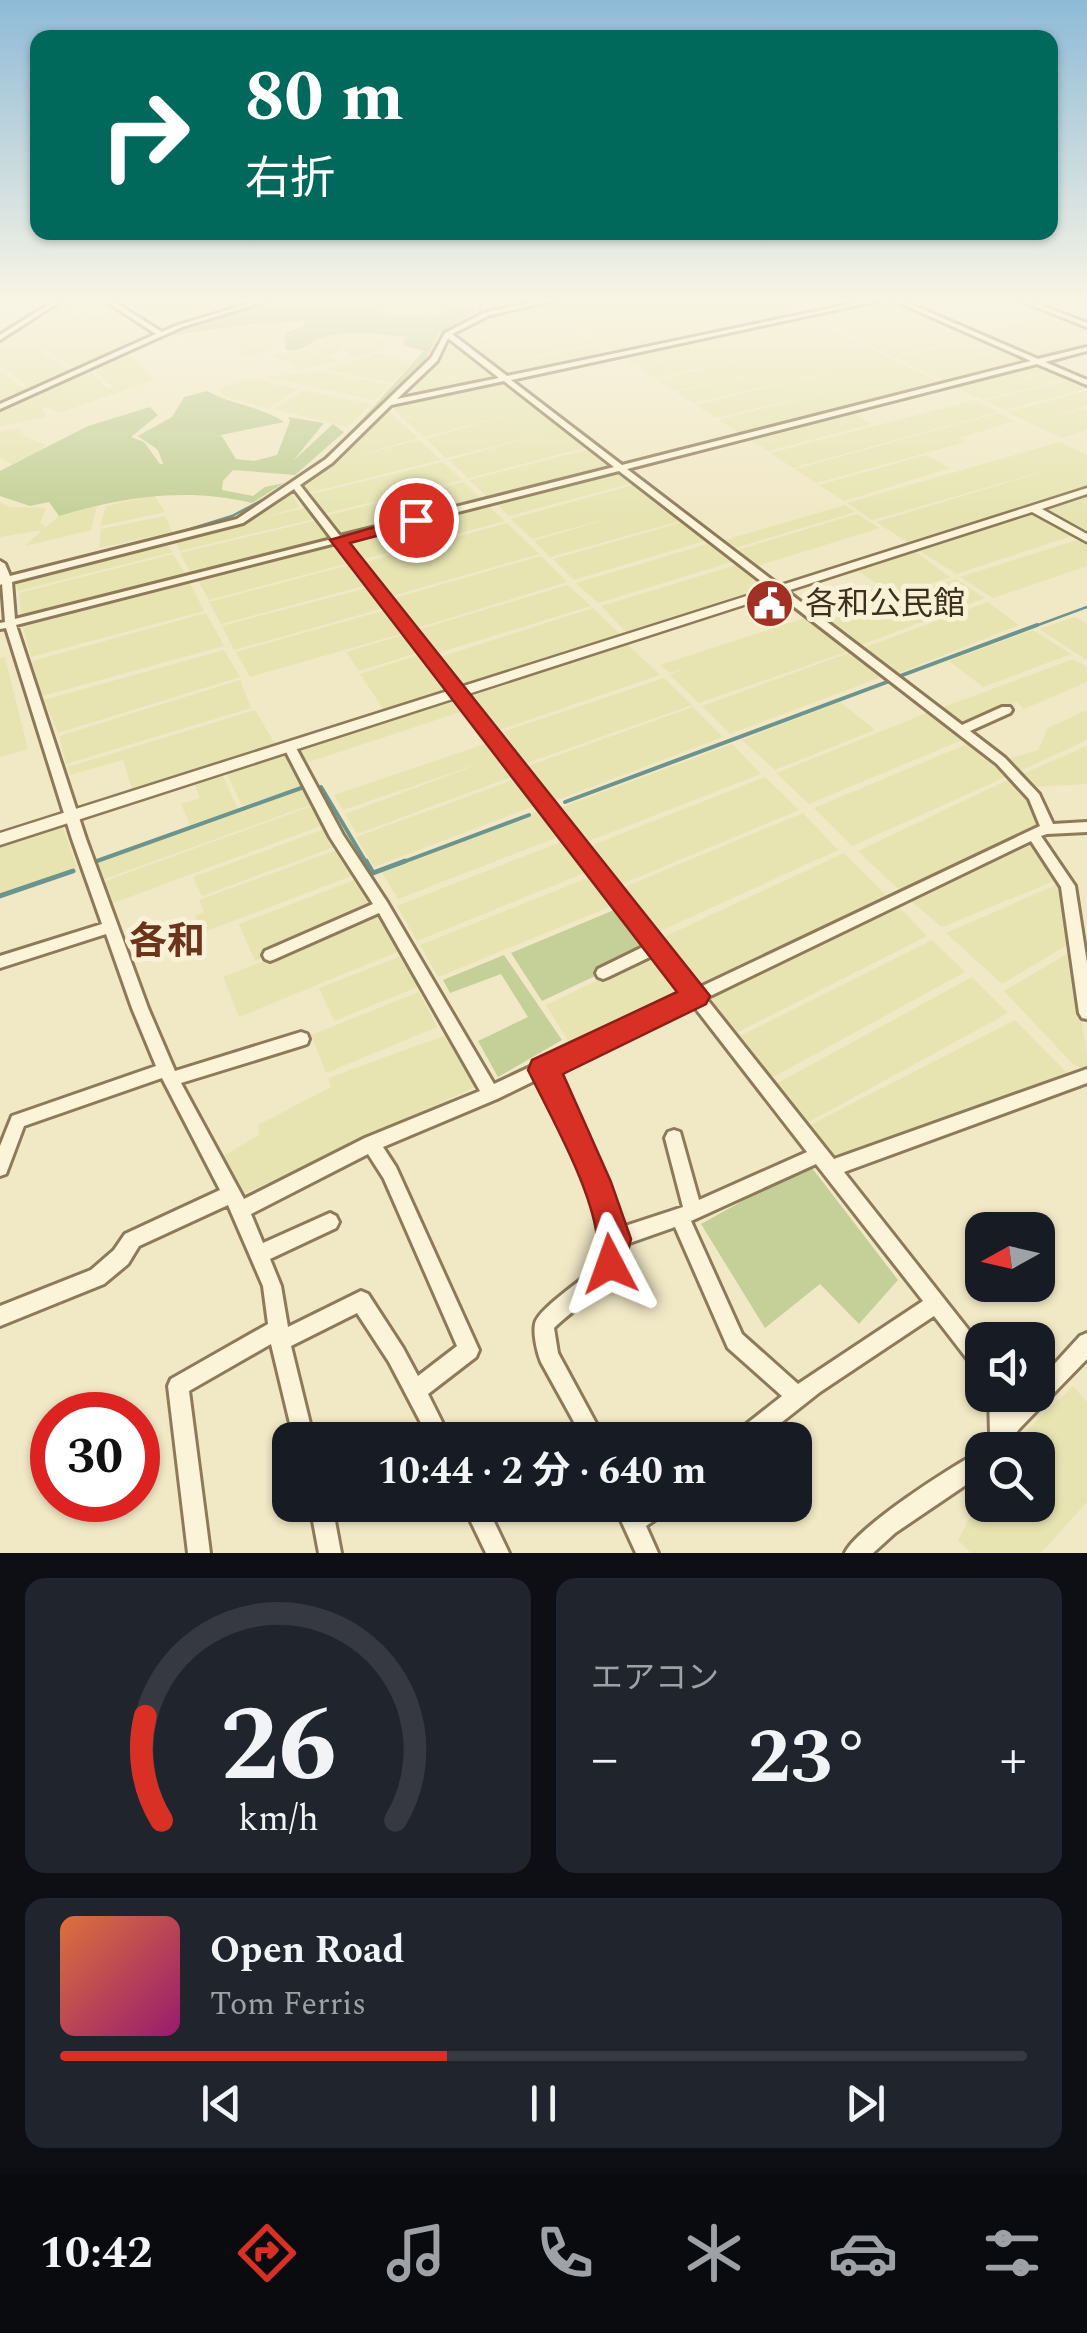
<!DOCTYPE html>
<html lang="ja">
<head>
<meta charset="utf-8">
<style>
  :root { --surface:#171b24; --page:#20242c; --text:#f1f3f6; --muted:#9ea1a6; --line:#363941; --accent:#d93025 }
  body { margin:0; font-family:Spectral,"Noto Sans JP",serif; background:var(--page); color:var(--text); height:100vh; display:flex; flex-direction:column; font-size:38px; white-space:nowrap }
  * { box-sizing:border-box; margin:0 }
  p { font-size:32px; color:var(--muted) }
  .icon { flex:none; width:55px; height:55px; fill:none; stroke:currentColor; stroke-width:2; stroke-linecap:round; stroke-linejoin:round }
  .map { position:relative; height:1553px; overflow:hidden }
  .side { display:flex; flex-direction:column; gap:25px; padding:25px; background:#0d0f14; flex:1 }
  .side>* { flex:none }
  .banner { position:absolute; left:30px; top:30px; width:1028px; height:210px; border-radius:20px; box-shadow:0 2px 8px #0004; background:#00695c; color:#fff; overflow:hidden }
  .needle { width:65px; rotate:262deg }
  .buttons { position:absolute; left:965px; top:1212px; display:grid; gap:20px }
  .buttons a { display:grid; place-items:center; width:90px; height:90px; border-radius:20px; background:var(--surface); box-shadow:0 2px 8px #0004; font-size:50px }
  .speed { position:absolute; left:30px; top:1392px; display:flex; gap:20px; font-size:50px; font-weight:700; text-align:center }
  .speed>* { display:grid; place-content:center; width:130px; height:130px; border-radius:50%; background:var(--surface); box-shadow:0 2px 8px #0004; line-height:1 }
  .speed .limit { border:15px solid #d22; background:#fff; color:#111 }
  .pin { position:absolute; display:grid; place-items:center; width:85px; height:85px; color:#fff; margin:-42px; border:5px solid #fff; border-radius:50%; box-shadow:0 2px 10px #0007 }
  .me { position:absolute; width:110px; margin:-55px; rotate:356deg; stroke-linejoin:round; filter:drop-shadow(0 0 8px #0008) }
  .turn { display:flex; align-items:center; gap:35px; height:210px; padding:0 50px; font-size:45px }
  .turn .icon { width:130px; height:130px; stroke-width:2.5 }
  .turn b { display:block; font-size:70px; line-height:85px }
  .big { font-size:75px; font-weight:700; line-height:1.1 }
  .side .widget { flex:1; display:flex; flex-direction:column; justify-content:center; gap:15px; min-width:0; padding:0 35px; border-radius:20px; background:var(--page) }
  .side .dial { align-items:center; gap:0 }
  .dial svg { height:260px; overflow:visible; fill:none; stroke:var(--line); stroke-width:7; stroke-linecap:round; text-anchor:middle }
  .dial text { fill:var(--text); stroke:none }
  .song { display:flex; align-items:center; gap:30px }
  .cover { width:120px; height:120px; border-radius:15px; background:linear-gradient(135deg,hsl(20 70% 55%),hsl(320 70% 35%)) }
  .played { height:10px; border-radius:5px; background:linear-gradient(90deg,var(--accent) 40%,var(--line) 40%) }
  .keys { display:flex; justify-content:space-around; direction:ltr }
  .heat { display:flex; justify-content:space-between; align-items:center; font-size:55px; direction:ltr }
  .side .tiles { flex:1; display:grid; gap:25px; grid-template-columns:1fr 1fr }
  .widget:last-child { grid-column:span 2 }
  .trip { position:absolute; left:272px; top:1422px; width:540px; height:100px; border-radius:20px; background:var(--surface); box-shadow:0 2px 8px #0004; font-weight:700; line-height:100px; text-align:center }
  .menu { display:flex; height:160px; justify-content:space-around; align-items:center; background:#090b0e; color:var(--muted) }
  .menu .icon { width:70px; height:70px }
  .menu .current { color:var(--accent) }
  .menu b { font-size:45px; color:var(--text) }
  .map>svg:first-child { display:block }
  .farmland { fill:#e7e4b2 }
  .green { fill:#c4d098 }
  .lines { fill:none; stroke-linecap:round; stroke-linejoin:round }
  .stream-far2 { stroke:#6c948e; stroke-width:2.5 }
  .stream-far1 { stroke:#6c948e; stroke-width:4 }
  .stream { stroke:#6c948e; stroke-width:5 }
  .minor-casing { stroke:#8e7a59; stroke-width:6 }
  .tertiary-casing { stroke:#8e7a59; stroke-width:5 }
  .minor { fill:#fbf4d9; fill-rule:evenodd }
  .tertiary { fill:#fbf4d9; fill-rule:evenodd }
  .wall { fill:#b58f67 }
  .shaded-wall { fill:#937454 }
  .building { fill:#d2a678; stroke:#937454; stroke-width:2.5 }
  .route { fill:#d93025; stroke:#8d1f18; stroke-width:2.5 }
  .labels { text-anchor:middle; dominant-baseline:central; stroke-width:10; stroke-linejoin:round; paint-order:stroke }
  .poi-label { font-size:32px; fill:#3d301e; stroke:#f8f1d5; text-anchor:start }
  .quarter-label { font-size:38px; font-weight:bold; fill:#6c341b; stroke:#f8f1d5 }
</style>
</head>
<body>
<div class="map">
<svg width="1087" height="1553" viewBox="0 0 1087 1553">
  <rect width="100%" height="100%" fill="#f1e8c5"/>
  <path class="farmland" d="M68 300H106L159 335 81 372 44 349 47 357 78 374 9 404 90 372 107 388H112L94 369 129 353 154 380 59 413 49 407 42 408 46 417 0 426V370L22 387 26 386 10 372 14 369 7 372 0 366V342L32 322 37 325 34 322 62 304 87 324 85 318 112 316 99 306 83 309Z
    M112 300H245L250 303 162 334Z
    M562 300H773L803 315 617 353 602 343 609 340 599 342 585 332 639 320 583 331 541 304Z
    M891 300 930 316 891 327 933 318 951 326 924 334 954 327 976 337 895 357 810 316Z
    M536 305 594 343 504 363 595 346 607 354 507 375 466 343 509 333 464 341 457 335 493 313Z
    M1054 315 1069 321 1057 325 1070 322 1087 328V346L1039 359 1028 354 1039 350 1026 353 979 333Z
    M796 319 804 323 813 321 942 383 739 433 719 420 862 383 716 418 695 405 878 360 693 403 676 392 779 368 674 391 656 380 776 352 653 378 639 367 676 358 635 366 619 355Z
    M307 321V325L287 330 286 342 247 358 238 354 283 336 243 350 236 341 201 349 187 335 254 324Z
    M351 332 379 337 363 342 386 337H407L405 343 352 358 344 348 361 342 346 340 350 344 338 348 342 352 329 356 338 361 306 369 299 370 273 355 304 350 327 357 307 348 309 344 315 341 326 345 319 339Z
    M450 337 478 362 500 379 423 395 414 386Z
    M980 338 1001 348 921 369 1004 349 1031 361 946 382 897 358Z
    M380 353 412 363 392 383 325 370Z
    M1037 364 1051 370 1004 383 1054 371 1069 378 982 400 952 386Z
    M321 371 389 385 376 400 266 377Z
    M248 379 264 381 298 389 268 408 226 397 217 389Z
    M1072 379 1087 388 1004 410 985 401Z
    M501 382 588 447 468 478 449 460 555 431 446 458 426 439 523 411 424 437 404 419 423 413 402 418 391 405Z
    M304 390 372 404 347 427 274 409Z
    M1087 391V406L1046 418 1087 408V430L1062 438 1007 412Z
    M975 400 998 412 793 468 770 453Z
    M386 409 418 438 353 457 419 440 441 460 307 493 300 486 334 462Z
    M849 411 872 424 768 451 745 437Z
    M999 413 1015 421 959 438 966 442 816 483 795 469Z
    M18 428 26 437 46 445 26 462 13 465 0 457V432Z
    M1060 442 1087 455V486L907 542 876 522 1076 462 872 520 847 503Z
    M590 449 612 467 490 499 469 480Z
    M926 455 950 468 844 501 819 485Z
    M443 462 462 480 323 514 308 495Z
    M620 472 636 482 509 516 493 500Z
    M463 482 481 499 341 535 325 516Z
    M636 484 684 520 550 557 534 541 624 514 532 539 511 519Z
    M291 493 299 507 265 517 305 508 314 519 180 551 176 542 248 522Z
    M154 495 165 512 100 526 106 506Z
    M1087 496V531L956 574 920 551Z
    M0 502 10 507 46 508 40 523 46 527 59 516 97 506 91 530 25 546 42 530 0 537Z
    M486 504 505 521 360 560 346 541Z
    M845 505 855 512 732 549 722 541Z
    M857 514 880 528 754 567 734 551Z
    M165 516 172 532 99 548 101 529Z
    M314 521 328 539 190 572 180 553Z
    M687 521 711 539 574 580 553 559Z
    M507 523 539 554 389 597 362 563Z
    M1087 537V566L993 598 960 577Z
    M714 542 738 560 598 603 576 583Z
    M341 543 349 563 209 600 198 581Z
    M166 544 173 552 18 591 15 581Z
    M916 552 950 577 828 619 813 609 880 586 857 570Z
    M173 554 185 573 21 618 19 593Z
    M541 556 567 582 414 629 391 599Z
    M357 563 367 585 221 624 209 602Z
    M740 564 767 586 626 632 601 606Z
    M956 579 985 598 861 645 828 621Z
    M190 583 204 611 31 657 23 627Z
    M568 585 591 606 434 654 417 630Z
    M367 588 384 608 234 650 222 626Z
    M988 602 1019 625 896 674 863 648Z
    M593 608 620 634 458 686 437 658Z
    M386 610 404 633 250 677 236 652Z
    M206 613 224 646 42 696 32 661Z
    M808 617 849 651 699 703 670 675 688 667 670 673 660 665Z
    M1075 617 1087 624V660L1039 629Z
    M1033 630 1071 654 983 687 949 661Z
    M403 635 417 653 359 671 346 652Z
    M628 645 660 675 496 731 469 697Z
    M224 650 240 677 58 733 44 700Z
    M849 653 882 677 730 734 702 706Z
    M418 655 442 690 384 710 360 674Z
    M5 657 28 749 0 757V658Z
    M1073 659 1087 667V682L1024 709 1017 702 960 724 941 708Z
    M664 678 692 705 524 764 499 733Z
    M240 680 251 708 66 764 59 736Z
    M455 699 463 711 306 763 299 749Z
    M840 702 875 730 775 770 742 740Z
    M693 707 723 737 552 802 525 767Z
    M255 710 275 744 132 789 123 760 70 775 68 767Z
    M1087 710V740L1018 772 1005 760 1038 750 1048 728Z
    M927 713 962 740 809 804 776 773Z
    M488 743 514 776 357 834 345 814 490 760 343 810 334 795Z
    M732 744 761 774 586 842 560 808Z
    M967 744 1010 775 852 846 814 808Z
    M1087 746V784L1032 787 1020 775Z
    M285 753 303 786 242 806 226 772Z
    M222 774 238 809 190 825 181 804 200 798 194 783Z
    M765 777 799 810 622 884 590 846Z
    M1012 778 1043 825 899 890 858 851Z
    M513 780 534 806 374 867 356 837Z
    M303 788 313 804 102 880 95 862Z
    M312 806 323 825 111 904 103 882Z
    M538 811 558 837 398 899 381 871Z
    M803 813 838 850 658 932 624 887Z
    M63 828 77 868 0 895V848Z
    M327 828 337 846 202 896 193 877Z
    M563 841 587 872 417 941 397 906Z
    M1034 843 1059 879 942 927 912 902Z
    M339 849 354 875 201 933 195 916 204 912 199 900Z
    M844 853 888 897 698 984 662 938Z
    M590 877 612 906 438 977 420 945Z
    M357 879 376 913 255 961 239 924Z
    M1060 883 1064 896 1067 945 1002 984 946 933Z
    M900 908 927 936 734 1034 705 997Z
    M379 916 400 951 239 1017 223 977Z
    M932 940 965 972 768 1080 736 1038Z
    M1072 951 1087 1058V1071L1073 1064 1004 991Z
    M654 953 681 998 572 1047 546 1005Z
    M404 955 420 986 334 1021 319 988Z
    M972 977 1008 1013 807 1123 772 1086Z
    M419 992 437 1027 326 1073 311 1035Z
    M1015 1020 1068 1074 834 1159 808 1126Z
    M446 1035 477 1086 241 1195 220 1158 259 1135 258 1125 331 1087 328 1078Z
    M1073 1386 1087 1402V1502L1041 1553H971L958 1540 982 1495V1505H1038V1450H1007Z"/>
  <path class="green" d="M269 300H323L337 305 392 300 370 308 394 316 429 315 424 320 453 308 437 305V300H473L475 311 439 334 420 369 341 442 424 351 403 345 406 337C380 335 350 329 324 337 309 341 303 353 286 350L285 333 304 326 305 321 254 324 162 337 173 329Z
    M207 391C232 405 260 406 284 422L221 435 236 459 254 461 277 455 290 421 288 417 324 423 293 461 333 424 344 432 295 475 233 470 223 481 222 490 253 496 265 487 284 483 252 503C186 487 123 497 59 516L49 502 30 506 0 496V471L88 426 150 407 158 415 131 437 144 442 160 464H163L158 450 138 436 172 417 184 397Z
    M614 910 646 952 542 1001 511 953Z
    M504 955 562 1040 498 1077 478 1041 528 1017 501 974 450 993 443 980Z
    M809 1164 898 1280 859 1324 820 1284 765 1328 701 1224Z"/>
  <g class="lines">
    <path class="stream-far2" d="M372 414 430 359 443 334 480 313 481 300
      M317 465 348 438
      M155 540 232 516 276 493
      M0 577 112 550
      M1030 628 1087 607"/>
    <path class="stream-far1" d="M900 676 1037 625
      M321 787 367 864
      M565 802 887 682
      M97 861 304 787
      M398 864 529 815"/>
    <path class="stream" d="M366 861 373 873 405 861
      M0 896 73 871"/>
    <defs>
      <path id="minor" d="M55 300H62L0 340V335Z
        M104 300H111L162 332 178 325 261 300H270L182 327 0 409V404L156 334Z
        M545 300H556L490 315 452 334 507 376 870 300H881L511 380 622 465 1031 361 893 300H901L1038 359 1087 347V351L1045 362 1087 380V385L1037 364 627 469 962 725 1002 707H1010L1012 710 1010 713 970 731 1005 758 1039 794 1053 824 1087 822V832L1047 834 1041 836 1075 886 1087 963V1019L1082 1018 1079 1013 1061 887 1031 841 706 998 834 1159 1087 1069V1083L844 1172 982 1347V1372L975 1369 934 1316 820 1392 759 1440H732L735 1433 782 1396 728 1348 675 1227 621 1246C618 1287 580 1302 554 1328L558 1353 605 1440H584L541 1362C537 1352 533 1334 535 1324 537 1310 579 1283 591 1271 597 1266 601 1260 603 1252 608 1210 562 1115 540 1078L497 1099 383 1147 396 1167 479 1350 476 1357 428 1394 451 1440H430L389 1362 357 1313 291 1346 314 1440H294L271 1344 189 1391 210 1553H188L168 1386 171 1379 268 1324 263 1286 228 1205 139 1246 128 1264 104 1284 0 1326V1306L91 1270 114 1250 125 1234 220 1190 162 1078 24 1126 6 1174 0 1176V1146L12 1116 156 1066 132 1008 106 934 0 968V956L102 924 72 839 6 628 0 629V623L5 622 2 584 0 585V561L5 564 10 576 237 519 326 459 431 358 445 333 486 312ZM448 338 499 378 397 399 437 361ZM504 381 614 467 340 536 300 485 332 463 391 405ZM619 471 997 764 1029 799 1040 826 698 988 344 541ZM294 489 332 539 15 619 12 582 243 523ZM336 543 647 945 598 969 596 973 598 977 603 979 608 977 654 955 685 994 494 1084 387 902 343 835 295 746 293 743H285L283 746 330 837 373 904 265 951 263 955 265 959 270 961 275 959 379 913 480 1091 365 1138 244 1199 181 1083 301 1046 307 1044 309 1039 307 1034 301 1032 175 1071 148 1008 86 839 16 625ZM693 1005 807 1152 699 1200 680 1132 674 1130 668 1132 665 1138 683 1207 619 1228C607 1174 583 1119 554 1072ZM368 1154 384 1179 457 1346 418 1376 403 1348 368 1294 361 1291 288 1327 281 1286 270 1259 336 1228 339 1222 336 1216 330 1213 263 1243 251 1214ZM816 1164 923 1301 798 1384 742 1334 691 1221Z
        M1019 300H1027L1087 323V327Z
        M1087 1333V1359L1019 1429 1003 1450H982V1474L895 1533 873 1553H845C855 1529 954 1464 980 1452L983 1443 990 1433 989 1395H1009L1010 1409 1024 1395H1038V1382L1080 1336Z
        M310 1505H332L341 1553H319Z
        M463 1505H486L509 1553H486Z
        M614 1505H668L665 1513 646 1526 658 1553H636Z"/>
      <path id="tertiary" d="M1087 488V494L1042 509 1087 534V542L1032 512 0 845V833Z"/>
    </defs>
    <use href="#minor" class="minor-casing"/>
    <use href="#tertiary" class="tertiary-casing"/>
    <use href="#minor" class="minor"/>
    <use href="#tertiary" class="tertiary"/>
  </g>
  <path class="wall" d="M753 595 788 609 763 617 751 607Z"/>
  <path class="shaded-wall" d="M790 597 788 609 763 617 765 605Z"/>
  <path class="building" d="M777 587 790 597 765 605 753 595Z"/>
  <linearGradient id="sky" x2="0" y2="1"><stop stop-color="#8ebad7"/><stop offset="0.58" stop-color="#f9f5e5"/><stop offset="1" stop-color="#f9f5e5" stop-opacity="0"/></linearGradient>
  <rect width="1087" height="517" fill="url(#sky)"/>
  <path class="route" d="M416 515 424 520 422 524 350 543 710 996 706 1004 563 1074 611 1182 631 1239 622 1276 610 1281 598 1276C592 1261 599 1252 597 1237 591 1187 550 1115 528 1070L532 1060 677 992 330 540Z"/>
  <defs>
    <symbol id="civic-disc" viewBox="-11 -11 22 22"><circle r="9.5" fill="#a13025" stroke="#f8f1d5"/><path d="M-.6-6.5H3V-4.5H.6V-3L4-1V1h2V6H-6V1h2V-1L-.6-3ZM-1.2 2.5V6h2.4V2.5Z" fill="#fff"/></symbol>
  </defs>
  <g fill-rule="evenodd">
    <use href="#civic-disc" x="742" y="576" width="55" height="55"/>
  </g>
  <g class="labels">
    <g class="poi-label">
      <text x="805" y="604">各和公民館</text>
    </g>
    <g class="quarter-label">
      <text x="167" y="943">各和</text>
    </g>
  </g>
</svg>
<div class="buttons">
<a><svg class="needle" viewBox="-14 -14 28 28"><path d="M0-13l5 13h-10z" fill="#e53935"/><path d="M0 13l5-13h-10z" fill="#9ea1a6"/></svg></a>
<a><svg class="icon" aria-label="sound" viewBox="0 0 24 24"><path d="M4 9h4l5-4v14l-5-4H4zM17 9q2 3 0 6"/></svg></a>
<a><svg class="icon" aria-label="search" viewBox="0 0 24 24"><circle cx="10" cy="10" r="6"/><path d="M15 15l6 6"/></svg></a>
</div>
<div class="speed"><div class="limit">30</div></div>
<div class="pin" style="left:416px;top:520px;background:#d93025"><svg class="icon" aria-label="arrive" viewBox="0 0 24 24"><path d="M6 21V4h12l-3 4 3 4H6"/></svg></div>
<svg class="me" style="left:610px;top:1264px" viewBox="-20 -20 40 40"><path d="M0-17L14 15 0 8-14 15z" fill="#d93025" stroke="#fff" stroke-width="4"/></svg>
<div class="trip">10:44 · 2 分 · 640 m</div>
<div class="banner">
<div class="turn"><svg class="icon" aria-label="right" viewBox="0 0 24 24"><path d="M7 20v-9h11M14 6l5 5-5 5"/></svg><div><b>80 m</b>右折</div></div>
</div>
</div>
<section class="side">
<div class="tiles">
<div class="widget dial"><svg viewBox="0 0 100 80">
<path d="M14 69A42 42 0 1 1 86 69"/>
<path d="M14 69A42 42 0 0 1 9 37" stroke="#d93025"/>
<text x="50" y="56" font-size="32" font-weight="700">26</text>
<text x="50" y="72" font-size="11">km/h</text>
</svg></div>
<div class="widget"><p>エアコン</p>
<div class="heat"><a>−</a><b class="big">23°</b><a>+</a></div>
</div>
<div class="widget">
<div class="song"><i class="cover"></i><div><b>Open Road</b><p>Tom Ferris</p></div></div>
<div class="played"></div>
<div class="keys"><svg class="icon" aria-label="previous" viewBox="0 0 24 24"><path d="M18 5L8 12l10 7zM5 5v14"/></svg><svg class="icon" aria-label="pause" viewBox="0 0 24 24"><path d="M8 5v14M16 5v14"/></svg><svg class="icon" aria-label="next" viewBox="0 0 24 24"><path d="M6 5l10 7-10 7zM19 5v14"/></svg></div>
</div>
</div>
</section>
<nav class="menu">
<b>10:42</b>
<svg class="icon current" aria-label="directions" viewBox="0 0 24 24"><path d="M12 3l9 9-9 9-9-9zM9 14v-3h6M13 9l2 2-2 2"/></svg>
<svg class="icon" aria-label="music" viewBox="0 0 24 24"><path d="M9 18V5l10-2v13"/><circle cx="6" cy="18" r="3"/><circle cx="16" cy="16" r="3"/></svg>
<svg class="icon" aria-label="phone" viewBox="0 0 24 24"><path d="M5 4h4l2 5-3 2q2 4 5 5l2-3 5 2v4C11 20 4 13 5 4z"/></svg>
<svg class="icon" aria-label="climate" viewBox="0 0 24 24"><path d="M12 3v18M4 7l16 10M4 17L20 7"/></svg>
<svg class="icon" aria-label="car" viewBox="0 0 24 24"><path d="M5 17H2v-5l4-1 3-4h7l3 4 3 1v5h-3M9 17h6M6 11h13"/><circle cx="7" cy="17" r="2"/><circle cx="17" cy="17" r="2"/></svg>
<svg class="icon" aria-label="filters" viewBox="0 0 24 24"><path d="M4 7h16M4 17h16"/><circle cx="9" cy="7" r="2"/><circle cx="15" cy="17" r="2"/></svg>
</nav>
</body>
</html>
